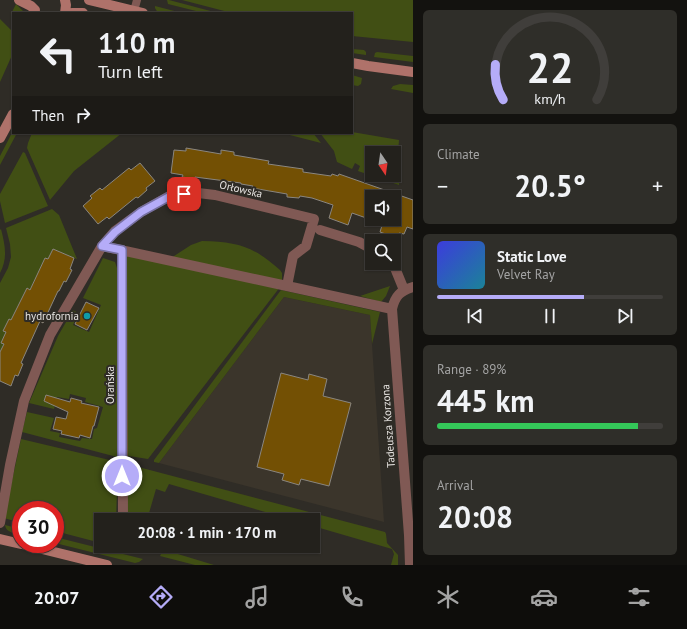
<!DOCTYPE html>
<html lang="en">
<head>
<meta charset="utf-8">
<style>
  :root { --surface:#23211c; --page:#2f2e29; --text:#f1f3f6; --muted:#a3a3a3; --line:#403e3b; --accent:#b5acf8 }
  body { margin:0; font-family:"PT Sans",sans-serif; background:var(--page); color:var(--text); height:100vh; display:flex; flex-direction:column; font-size:15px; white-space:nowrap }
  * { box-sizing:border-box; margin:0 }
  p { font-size:13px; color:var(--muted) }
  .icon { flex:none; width:22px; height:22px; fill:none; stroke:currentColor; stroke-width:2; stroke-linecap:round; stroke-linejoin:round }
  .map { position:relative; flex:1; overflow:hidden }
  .details { display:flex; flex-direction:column; gap:10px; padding:10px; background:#13120f; width:274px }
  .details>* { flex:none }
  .guide { position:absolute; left:12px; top:12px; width:341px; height:122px; border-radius:0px; box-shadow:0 1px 3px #0004,0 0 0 1px var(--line); background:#23211c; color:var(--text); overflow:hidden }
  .needle { width:26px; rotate:167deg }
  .fabs { position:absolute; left:365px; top:146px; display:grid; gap:8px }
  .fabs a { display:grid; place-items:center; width:36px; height:36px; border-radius:0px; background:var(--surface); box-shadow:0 1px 3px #0004,0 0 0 1px var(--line); font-size:20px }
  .speed { position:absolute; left:12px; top:501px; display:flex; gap:8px; font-size:20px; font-weight:700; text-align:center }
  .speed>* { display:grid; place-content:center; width:52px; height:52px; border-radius:50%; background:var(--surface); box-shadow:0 1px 3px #0004,0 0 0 1px var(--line); line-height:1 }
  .speed .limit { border:6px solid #d22; background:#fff; color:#111 }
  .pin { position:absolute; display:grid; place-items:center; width:34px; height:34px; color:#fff; margin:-17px; border-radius:8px; box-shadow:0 2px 6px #0006 }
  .me { position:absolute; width:44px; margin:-22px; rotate:0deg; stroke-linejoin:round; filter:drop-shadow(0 0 3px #0008) }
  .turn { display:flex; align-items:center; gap:14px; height:84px; padding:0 20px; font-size:18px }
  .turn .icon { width:52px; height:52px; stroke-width:2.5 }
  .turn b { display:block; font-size:28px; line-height:34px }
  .then { display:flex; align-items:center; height:38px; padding:0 20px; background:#0003; gap:8px; font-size:15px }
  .big { font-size:30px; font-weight:700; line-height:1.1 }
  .details .tile { flex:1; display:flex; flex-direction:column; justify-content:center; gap:6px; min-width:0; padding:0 14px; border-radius:6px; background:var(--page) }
  .details .dial { align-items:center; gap:0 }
  .dial svg { height:104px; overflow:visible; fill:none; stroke:var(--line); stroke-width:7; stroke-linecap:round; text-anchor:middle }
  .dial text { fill:var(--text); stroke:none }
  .song { display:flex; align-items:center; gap:12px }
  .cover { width:48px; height:48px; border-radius:6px; background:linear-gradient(135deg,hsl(240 70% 55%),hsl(190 70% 35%)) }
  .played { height:4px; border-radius:2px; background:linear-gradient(90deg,var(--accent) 65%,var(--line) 65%) }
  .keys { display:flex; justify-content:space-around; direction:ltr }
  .heat { display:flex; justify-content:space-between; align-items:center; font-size:22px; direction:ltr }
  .charge { height:6px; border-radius:3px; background:linear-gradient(90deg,#34c759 89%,var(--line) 0) }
  .trip { position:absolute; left:94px; top:513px; width:226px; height:40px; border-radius:0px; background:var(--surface); box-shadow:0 1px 3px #0004,0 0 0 1px var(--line); font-weight:700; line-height:40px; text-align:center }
  .menu { display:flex; height:64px; justify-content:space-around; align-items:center; background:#0e0d0b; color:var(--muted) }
  .menu .icon { width:28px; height:28px }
  .menu .current { color:var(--accent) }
  .menu b { font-size:18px; color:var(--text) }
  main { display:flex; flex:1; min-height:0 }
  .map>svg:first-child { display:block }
  .built { fill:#3b352b }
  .green { fill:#414f14; fill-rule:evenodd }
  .building { fill:#735004; stroke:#8a8680 }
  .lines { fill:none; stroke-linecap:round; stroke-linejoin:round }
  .lane { stroke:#805954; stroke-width:8 }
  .street { stroke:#805954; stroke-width:10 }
  .secondary { stroke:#af726a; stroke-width:10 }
  .route-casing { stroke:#7670a1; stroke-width:10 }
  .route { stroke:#b5acf8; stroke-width:7 }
  .culture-dot { fill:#0f9aa8; stroke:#2f2c26; stroke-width:1.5 }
  .labels { text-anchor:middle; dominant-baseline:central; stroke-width:4; stroke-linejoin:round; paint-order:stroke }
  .street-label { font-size:11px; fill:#e5e2df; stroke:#2f2c26 }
  .poi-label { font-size:11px; fill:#e5e2df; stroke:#2f2c26; text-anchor:end }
</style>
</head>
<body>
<main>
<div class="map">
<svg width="413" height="565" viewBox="0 0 413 565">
  <rect width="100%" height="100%" fill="#2f2c26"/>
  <path class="built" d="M284 297 370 315 384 522 159 463Z"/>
  <path class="green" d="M167 0H169L218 13H204L168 4Z
    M182 0H413V42L352 36V13H232Z
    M16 4 25 13H13V16L11 14Z
    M155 6 182 13H158L155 8Z
    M0 19 13 32V53L0 82Z
    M352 49 364 50 366 52V55L352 53Z
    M377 52 413 56V62L374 57 375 53Z
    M352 75 362 78 361 84 358 86 352 85Z
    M400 84 413 85V93L391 89 393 86Z
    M13 131V133H17L0 165V156Z
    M352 132 399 140 397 167 400 171 399 185 358 171 360 166 355 163 352 169 337 162 334 151 320 133ZM372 153H394V175H372Z
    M32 133H122L74 171 50 200 27 148 28 143Z
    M282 133H313L321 143Z
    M23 152 25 153 48 206 5 223 0 201V194Z
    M52 209 59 215 77 259 53 249 48 259 45 258 38 281 35 279 30 290 27 288 11 320 9 319 4 331 6 332 2 343 4 344 0 352V283L8 268 11 257 10 244 6 228Z
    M1 229C5 245 8 258 0 273V230Z
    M202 241C238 242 253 246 280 270L282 273V281L171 258 191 245Z
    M126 254 280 287 148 459 129 456 126 455Z
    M103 258 115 262 117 268V457L22 432 27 412 54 418 50 431 60 433 59 437 80 441 82 438 92 439 94 429 97 428 103 407 85 402 86 398 70 394 69 399 57 397 54 409 29 403 58 336 73 310 78 313 73 325 89 332 101 305 83 298Z
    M390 286 386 296 381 302 360 296Z
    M281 290 380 312 372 344 370 315 284 297 159 463 154 462V460Z
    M21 439 118 462 116 520H101V543L55 531V510H21V523L4 518Z
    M127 464 385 532 386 534 387 543 398 555V565H391L394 554 392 549 313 526V520H293L169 484 165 492 156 489 147 520H126Z
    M5 525 21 529V534C15 533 6 533 5 525Z
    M55 537 143 559 139 562 135 563 55 543Z
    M125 546H148L146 553 125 548Z
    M168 551 214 565H195L160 556 161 554Z"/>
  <path class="building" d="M186 148 221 154V150L234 152V155L269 161 268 164 303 169V172L331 176 332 174 338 176 339 174 413 200V229L407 227 404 234 399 233 397 238 380 232 384 219H394V197H372V220L352 213 348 225 329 218 333 205 312 198 300 196 299 198 287 197V194L252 188 253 186 241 184V183L195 177V179L182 177 183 175 171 173 174 150 186 151Z
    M140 163 155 181 146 188 147 190 138 198 136 197 109 219 107 217 98 224 83 206 92 198 90 196 100 188 102 190 129 168 131 170Z
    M53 249 74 258 70 269 72 270 66 282 64 281 59 291H58L43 323 40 321 21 363 23 364 18 376 15 375 11 386 0 381V352L4 344 1 343 6 332 3 331 9 319 11 320 27 288 30 290 45 258 48 259Z
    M86 302 99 308 87 330 75 324Z
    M281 373 308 380 309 374 327 379 323 396 351 403 329 486 301 479 299 485 282 480 284 474 257 467Z
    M46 395 70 402 71 398 82 401 81 403 99 407 94 426H93L90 438 80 435 79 438 61 434 62 431 53 429 56 417 66 419 68 412 44 401Z"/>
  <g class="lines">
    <path class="lane" d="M134 11 137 0"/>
    <path class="street" d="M320 230 359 242 372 249
      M102 246 287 286
      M122 250 123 520
      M393 263 404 290
      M0 523 10 465 24 401 50 335 102 246 115 231 141 212 171 195 198 193 215 195 314 219 306 246 293 256 287 286 392 309
      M410 565 409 535 392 309C395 296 400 291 413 287"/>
    <path class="secondary" d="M19 0 31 6 35 10
      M65 0 66 5 65 13
      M89 0 143 13
      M72 13H83
      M352 63 368 66 413 72
      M0 138 13 114
      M0 539 21 544
      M22 544 107 565"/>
  </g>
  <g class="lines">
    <defs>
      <path id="route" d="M122 476V250L102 246 115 232 141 212 172 195 184 194"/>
    </defs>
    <use href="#route" class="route-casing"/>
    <use href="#route" class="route"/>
  </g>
  <circle class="culture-dot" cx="87" cy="316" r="4"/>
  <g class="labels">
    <g class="street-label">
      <text transform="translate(241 189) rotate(13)">Orłowska</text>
      <text transform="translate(110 385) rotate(-90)">Orańska</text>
      <text transform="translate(388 426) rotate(-94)">Tadeusza Korzona</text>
    </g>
    <g class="poi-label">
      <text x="79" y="316">hydrofornia</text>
    </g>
  </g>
</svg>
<div class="fabs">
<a><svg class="needle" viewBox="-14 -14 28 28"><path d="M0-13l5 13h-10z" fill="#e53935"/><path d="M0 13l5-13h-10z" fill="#a3a3a3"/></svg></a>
<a><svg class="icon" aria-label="sound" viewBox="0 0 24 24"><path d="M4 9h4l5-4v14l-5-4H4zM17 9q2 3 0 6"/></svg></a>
<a><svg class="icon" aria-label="search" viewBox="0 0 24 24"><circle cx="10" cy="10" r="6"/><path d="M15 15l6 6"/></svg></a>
</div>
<div class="speed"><div class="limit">30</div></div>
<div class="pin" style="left:184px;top:194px;background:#d93025"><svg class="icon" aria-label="arrive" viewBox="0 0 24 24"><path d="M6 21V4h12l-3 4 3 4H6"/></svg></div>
<svg class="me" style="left:122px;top:476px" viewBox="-20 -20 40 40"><circle r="17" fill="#b5acf8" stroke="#fff" stroke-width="3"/><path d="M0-11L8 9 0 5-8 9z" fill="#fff"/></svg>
<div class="trip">20:08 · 1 min · 170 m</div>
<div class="guide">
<div class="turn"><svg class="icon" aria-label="left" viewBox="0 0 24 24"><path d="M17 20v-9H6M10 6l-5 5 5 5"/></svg><div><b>110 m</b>Turn left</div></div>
<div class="then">Then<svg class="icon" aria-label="right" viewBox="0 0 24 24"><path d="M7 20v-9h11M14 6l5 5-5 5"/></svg></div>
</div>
</div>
<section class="details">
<div class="tile dial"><svg viewBox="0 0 100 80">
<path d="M14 69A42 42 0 1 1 86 69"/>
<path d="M14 69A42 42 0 0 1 8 42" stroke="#b5acf8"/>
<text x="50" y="56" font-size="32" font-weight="700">22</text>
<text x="50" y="72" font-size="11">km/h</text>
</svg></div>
<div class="tile"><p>Climate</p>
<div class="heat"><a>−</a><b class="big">20.5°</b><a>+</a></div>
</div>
<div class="tile">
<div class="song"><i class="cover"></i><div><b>Static Love</b><p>Velvet Ray</p></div></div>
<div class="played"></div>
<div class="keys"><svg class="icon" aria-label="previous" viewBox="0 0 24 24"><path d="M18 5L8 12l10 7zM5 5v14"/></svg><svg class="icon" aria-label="pause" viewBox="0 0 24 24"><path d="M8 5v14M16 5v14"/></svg><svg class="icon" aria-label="next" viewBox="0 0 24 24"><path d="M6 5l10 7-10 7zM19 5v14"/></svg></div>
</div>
<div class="tile"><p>Range · 89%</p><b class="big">445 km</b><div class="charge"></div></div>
<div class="tile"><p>Arrival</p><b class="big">20:08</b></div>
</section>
</main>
<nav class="menu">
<b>20:07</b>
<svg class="icon current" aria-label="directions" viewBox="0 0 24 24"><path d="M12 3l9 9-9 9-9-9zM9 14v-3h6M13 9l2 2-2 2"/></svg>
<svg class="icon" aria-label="music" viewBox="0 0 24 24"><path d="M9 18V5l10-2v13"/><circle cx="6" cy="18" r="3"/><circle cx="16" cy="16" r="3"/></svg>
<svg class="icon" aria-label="phone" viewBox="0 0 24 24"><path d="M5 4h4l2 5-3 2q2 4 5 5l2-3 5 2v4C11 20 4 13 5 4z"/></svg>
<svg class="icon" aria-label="climate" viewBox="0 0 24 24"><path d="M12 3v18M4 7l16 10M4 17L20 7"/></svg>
<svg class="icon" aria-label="car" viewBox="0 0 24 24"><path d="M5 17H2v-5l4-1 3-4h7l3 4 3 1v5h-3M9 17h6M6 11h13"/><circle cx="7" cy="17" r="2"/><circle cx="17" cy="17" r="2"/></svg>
<svg class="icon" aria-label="filters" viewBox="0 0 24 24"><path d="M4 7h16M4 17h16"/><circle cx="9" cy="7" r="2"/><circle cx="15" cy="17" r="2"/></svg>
</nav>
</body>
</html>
